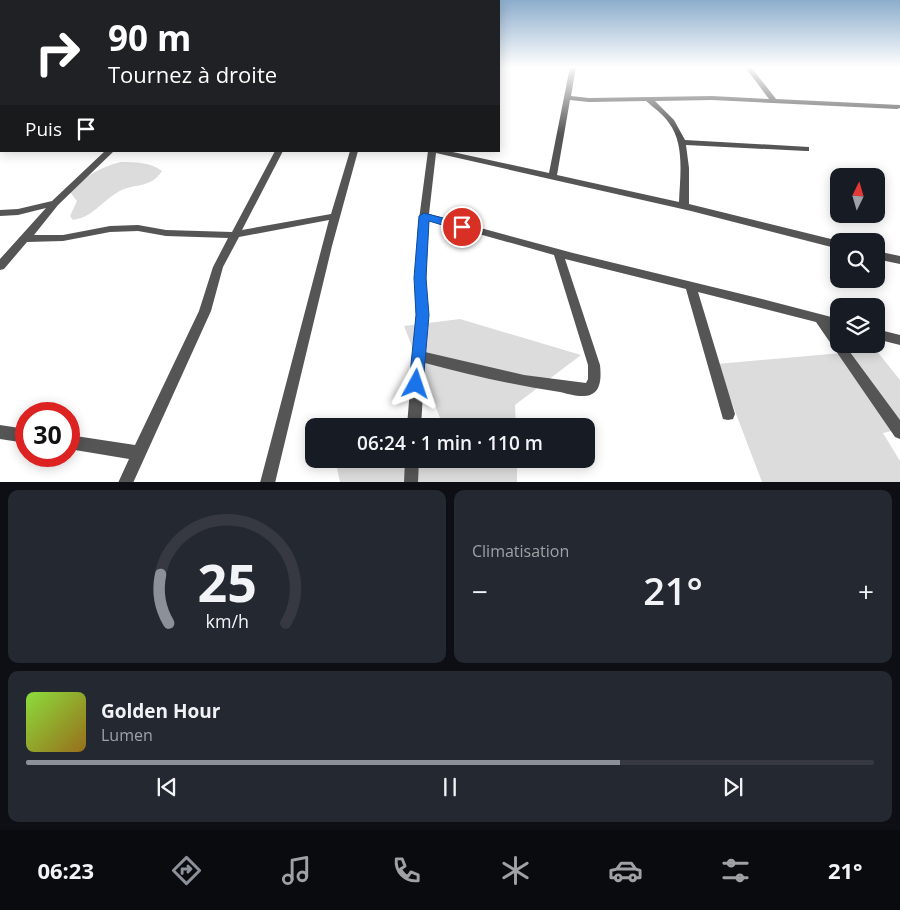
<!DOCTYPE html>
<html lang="fr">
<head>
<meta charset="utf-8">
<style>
  :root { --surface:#171b24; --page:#242831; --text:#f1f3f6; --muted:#9ea1a6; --line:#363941; --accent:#8c9099 }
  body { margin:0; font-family:"Open Sans",sans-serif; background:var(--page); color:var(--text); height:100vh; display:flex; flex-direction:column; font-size:19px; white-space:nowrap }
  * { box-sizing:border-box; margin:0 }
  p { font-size:16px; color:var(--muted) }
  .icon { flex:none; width:28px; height:28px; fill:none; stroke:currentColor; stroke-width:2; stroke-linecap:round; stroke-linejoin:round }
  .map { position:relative; height:482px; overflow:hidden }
  .side { display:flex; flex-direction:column; gap:8px; padding:8px; background:#0d0f14; flex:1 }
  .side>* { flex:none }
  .banner { position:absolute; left:0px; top:0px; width:500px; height:152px; box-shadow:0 2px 12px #0003; background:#202124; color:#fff; overflow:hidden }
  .needle { width:32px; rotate:5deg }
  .controls { position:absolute; left:830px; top:168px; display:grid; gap:10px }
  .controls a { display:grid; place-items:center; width:55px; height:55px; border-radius:10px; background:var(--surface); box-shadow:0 2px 12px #0003; font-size:25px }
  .speed { position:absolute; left:15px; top:402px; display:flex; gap:10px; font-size:25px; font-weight:700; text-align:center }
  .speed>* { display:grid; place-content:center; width:65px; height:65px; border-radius:50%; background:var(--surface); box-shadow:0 2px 12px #0003; line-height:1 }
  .speed .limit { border:8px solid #d22; background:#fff; color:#111 }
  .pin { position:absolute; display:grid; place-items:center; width:42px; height:42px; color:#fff; margin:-21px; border:2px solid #fff; border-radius:50%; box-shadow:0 1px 5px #0007 }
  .me { position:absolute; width:55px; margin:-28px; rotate:5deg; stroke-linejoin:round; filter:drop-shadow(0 0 4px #0008) }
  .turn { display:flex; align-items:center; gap:18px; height:105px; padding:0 25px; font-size:22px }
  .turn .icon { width:65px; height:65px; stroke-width:2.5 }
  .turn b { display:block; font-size:35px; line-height:42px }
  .then { display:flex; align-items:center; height:48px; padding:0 25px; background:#0003; gap:10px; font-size:19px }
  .big { font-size:38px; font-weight:600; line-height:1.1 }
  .side .card { flex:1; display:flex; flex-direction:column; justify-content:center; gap:8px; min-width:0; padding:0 18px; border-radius:10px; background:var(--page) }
  .side .dial { align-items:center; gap:0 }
  .dial svg { height:130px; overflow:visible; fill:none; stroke:var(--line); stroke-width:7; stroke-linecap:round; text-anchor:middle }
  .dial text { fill:var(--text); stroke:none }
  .song { display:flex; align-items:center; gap:15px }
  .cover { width:60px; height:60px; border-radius:8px; background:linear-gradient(135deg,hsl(90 70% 55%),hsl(40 70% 35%)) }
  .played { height:5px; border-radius:2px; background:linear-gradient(90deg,var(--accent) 70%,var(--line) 70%) }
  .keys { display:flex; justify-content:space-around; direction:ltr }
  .heat { display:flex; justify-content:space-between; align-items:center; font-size:28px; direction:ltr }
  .side .tiles { flex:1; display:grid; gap:8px; grid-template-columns:1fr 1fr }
  .card:last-child { grid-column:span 2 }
  .trip { position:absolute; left:305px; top:418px; width:290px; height:50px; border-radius:10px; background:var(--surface); box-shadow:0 2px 12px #0003; font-weight:600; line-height:50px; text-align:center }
  .tab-bar { display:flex; height:80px; justify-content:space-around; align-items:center; background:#090b0e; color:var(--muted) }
  .tab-bar .icon { width:35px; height:35px }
  .tab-bar .selected { color:var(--accent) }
  .tab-bar b { font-size:22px; color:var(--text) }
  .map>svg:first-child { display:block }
  .green { fill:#dcdcdc }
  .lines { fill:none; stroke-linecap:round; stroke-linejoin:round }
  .minor { fill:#555; fill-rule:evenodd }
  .route { fill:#1a73e8; stroke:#114b97 }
</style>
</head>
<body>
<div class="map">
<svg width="900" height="483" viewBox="0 0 900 483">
  <rect width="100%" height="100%" fill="#fff"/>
  <path class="green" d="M121 162C135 162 150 162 162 171 149 190 135 182 118 192 101 202 93 217 73 220L70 216 77 201 70 192C87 176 97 168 121 162Z
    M460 319 581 355 515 405 516 426H381L440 418 404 326Z
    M876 350 900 380V429L883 433 900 461V482H762L717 364Z
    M335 459H517V482H340Z"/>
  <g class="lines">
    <path class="minor" d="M570 67H576L571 96 589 98 712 96 769 99 745 67H751L776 99 900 105V108L897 109 712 100 655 101 674 120 685 140 809 147V151H806L686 145 689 168V204L839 241V249L691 211 436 153 429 214 573 253 758 298 839 319V329L832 327 839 336V344H844L900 420V439L895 437 816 322 698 292 735 414 733 419 728 420 723 419 686 289 565 259 600 365C601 375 602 391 590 395 582 398 568 394 560 392 514 385 469 375 425 363L421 426H407L416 315 415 278 418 227 428 151H448L549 173ZM570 100 589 102 646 101C654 108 663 114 669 123 685 144 680 177 679 202L557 175ZM429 220 554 255 588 365V379L586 383 524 375 425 352C428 308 424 264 429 220Z
      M0 94H1V98H0Z
      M105 151H114L58 205 34 235H63L110 226 138 225 166 230 232 232 275 151H283L242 230 331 214 350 151H358L332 246 275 483H260L329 220 239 237 223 267 211 311 133 483H118L129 459 69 449V435L135 445 199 311 213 267 228 238 166 236 138 231 110 232 63 241 27 242 4 269 0 270V259L46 208 18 215 0 216V210L18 209 52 201Z
      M876 251 900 256V264L876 259Z
      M876 329 900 335V345L876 339Z
      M0 425 26 429V443L0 439Z
      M405 459H419L418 483H404Z"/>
  </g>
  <linearGradient id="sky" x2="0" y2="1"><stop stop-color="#8cadcc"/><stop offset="0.5" stop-color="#fff"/><stop offset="1" stop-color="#fff" stop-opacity="0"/></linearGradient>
  <rect width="900" height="134" fill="url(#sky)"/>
  <path class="route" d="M424 213 466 224 468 227 462 231 429 221 426 278 429 315 423 384 421 389 416 391 411 389 409 384 416 315 414 278 419 216Z"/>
</svg>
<div class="controls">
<a><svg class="needle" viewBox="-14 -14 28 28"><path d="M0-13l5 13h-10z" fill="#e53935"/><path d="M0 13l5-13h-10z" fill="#9ea1a6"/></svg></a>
<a><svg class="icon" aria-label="search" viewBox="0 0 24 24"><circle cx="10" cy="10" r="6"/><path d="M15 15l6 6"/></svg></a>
<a><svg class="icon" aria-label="layers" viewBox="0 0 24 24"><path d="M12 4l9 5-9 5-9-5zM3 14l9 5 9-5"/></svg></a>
</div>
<div class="speed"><div class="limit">30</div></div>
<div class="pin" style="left:462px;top:227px;background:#d93025"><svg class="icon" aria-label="arrive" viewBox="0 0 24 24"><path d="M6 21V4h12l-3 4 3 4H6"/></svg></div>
<svg class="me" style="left:416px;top:384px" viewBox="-20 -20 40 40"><path d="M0-17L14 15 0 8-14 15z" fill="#1a73e8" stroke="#fff" stroke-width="4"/></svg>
<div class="trip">06:24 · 1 min · 110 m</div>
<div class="banner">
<div class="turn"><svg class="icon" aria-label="right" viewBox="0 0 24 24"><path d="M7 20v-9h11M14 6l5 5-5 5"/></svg><div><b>90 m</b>Tournez à droite</div></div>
<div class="then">Puis<svg class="icon" aria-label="arrive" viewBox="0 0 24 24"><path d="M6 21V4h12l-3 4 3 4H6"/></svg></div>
</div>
</div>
<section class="side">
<div class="tiles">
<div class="card dial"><svg viewBox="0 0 100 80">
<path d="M14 69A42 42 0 1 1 86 69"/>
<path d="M14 69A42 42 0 0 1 9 39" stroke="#8c9099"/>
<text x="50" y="56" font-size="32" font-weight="700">25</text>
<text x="50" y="72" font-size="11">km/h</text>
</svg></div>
<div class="card"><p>Climatisation</p>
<div class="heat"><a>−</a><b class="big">21°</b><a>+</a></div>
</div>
<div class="card">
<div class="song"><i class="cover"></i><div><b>Golden Hour</b><p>Lumen</p></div></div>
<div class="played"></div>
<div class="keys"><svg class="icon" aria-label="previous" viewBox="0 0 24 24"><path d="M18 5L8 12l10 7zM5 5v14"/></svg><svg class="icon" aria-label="pause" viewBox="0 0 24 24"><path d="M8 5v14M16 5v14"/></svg><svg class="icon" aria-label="next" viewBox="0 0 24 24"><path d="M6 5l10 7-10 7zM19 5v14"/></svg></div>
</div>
</div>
</section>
<nav class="tab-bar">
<b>06:23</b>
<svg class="icon selected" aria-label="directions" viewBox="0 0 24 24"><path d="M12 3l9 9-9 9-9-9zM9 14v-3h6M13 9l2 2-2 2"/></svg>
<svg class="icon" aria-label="music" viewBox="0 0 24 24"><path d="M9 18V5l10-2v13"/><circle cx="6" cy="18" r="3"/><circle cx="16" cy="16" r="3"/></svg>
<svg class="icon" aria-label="phone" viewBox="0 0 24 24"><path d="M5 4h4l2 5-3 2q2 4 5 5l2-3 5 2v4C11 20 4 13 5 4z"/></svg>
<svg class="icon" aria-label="climate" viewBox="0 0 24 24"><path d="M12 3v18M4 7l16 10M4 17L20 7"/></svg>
<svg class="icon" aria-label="car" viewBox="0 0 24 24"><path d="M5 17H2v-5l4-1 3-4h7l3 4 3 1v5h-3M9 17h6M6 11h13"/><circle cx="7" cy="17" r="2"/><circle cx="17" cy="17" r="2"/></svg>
<svg class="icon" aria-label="filters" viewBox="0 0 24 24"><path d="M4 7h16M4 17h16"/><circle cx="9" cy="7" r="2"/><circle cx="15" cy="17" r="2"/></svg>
<b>21°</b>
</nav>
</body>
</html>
